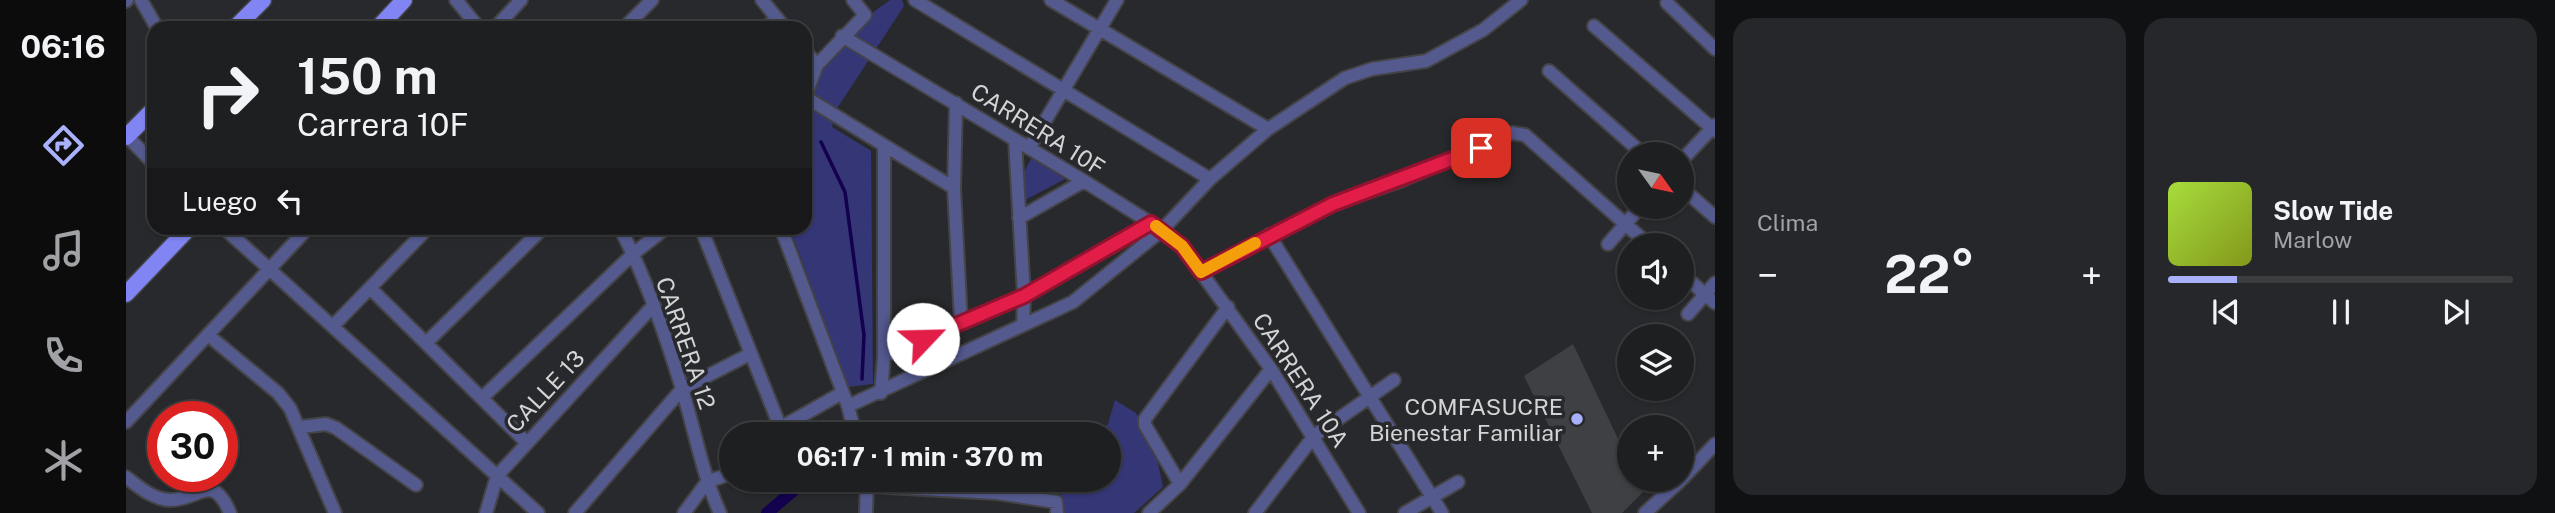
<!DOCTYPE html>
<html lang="es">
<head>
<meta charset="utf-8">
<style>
  :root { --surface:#1e1f21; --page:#26272a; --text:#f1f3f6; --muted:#a1a2a5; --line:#3c3d3f; --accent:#a9b0fc }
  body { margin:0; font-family:"Public Sans",sans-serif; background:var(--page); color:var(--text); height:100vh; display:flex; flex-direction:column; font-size:26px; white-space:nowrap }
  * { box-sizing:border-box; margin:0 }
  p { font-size:23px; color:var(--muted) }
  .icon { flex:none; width:38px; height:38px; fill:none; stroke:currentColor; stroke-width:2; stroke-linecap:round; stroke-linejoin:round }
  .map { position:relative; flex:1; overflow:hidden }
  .panel { display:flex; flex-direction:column; gap:18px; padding:18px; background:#101112; width:840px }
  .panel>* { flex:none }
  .top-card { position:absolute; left:21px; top:21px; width:665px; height:214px; border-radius:21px; box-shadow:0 2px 5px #0004,0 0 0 2px var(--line); background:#1e1f21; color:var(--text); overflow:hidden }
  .needle { width:46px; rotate:123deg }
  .controls { position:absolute; left:1491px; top:142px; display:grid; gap:14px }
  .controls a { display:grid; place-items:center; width:77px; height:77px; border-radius:50%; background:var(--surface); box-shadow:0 2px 5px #0004,0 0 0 2px var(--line); font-size:35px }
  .speed { position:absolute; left:21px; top:401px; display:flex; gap:14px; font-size:35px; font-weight:700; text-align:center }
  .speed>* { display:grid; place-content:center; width:91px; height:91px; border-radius:50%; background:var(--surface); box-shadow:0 2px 5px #0004,0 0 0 2px var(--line); line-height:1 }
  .speed .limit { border:10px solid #d22; background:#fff; color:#111 }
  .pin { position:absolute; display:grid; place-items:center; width:60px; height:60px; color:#fff; margin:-30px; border-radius:14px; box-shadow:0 4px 10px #0006 }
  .me { position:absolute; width:77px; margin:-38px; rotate:66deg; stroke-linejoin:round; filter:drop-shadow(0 0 5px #0008) }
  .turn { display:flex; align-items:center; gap:24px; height:147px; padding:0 35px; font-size:32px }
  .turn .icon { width:91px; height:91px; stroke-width:2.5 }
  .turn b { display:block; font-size:49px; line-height:60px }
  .then { display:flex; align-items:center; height:66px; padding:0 35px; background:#0003; gap:14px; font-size:26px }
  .big { font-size:52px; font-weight:700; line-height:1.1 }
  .panel .card { flex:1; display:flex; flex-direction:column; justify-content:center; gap:10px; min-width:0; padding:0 24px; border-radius:21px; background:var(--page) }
  .song { display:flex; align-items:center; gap:21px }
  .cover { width:84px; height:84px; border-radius:10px; background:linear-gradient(135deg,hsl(80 70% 55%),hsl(70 70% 35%)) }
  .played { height:7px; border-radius:4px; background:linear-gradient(90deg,var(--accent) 20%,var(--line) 20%) }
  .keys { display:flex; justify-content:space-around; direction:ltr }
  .heat { display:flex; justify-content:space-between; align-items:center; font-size:38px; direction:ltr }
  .panel .tiles { flex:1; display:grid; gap:18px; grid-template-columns:repeat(2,1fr) }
  .trip { position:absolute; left:593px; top:422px; width:402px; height:70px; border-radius:35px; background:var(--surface); box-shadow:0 2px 5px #0004,0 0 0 2px var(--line); font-weight:700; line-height:70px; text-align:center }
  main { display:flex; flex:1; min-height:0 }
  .tab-bar { display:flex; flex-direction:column; width:126px; justify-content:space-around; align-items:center; background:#0c0c0d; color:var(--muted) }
  .tab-bar .icon { width:49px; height:49px }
  .tab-bar .active { color:var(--accent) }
  .tab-bar b { font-size:32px; color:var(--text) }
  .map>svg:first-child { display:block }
  .green { fill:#353676 }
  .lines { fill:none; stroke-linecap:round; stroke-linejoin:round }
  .stream { stroke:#13004e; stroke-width:3.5 }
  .canal { stroke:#13004e; stroke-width:12 }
  .building { fill:#3f4043 }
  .minor-casing { stroke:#444447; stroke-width:16 }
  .major-casing { stroke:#444447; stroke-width:19 }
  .minor { stroke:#54598e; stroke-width:12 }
  .major { stroke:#8085f3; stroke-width:16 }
  .route-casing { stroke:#92132f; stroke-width:18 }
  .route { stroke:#e11d48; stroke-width:12 }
  .slow { stroke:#f59e0b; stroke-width:12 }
  .poi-dot { fill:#a9b0fc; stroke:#28292c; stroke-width:2.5 }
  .labels { text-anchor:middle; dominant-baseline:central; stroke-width:7; stroke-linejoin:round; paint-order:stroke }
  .street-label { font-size:23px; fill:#d4d4d6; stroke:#28292c }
  .poi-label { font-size:23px; fill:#d4d4d6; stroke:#28292c; text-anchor:end }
</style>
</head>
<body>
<main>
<nav class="tab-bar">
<b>06:16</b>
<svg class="icon active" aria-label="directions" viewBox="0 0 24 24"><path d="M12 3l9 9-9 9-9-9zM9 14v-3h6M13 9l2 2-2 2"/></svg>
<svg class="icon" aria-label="music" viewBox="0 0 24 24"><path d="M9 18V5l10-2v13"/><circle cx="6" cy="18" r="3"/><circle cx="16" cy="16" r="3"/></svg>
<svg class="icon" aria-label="phone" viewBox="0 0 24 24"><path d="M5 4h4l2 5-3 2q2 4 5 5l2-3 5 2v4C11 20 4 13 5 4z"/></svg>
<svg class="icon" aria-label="climate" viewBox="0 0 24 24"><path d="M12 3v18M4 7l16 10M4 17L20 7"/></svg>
</nav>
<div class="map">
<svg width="1589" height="513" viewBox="0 0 1589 513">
  <rect width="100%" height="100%" fill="#28292c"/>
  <path class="green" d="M764 0H776L778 6 712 107 706 127 745 151 747 384 722 387 664 228H679V114L699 65 742 16Z
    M906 157 939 179 899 200 897 174Z
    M989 400 1010 413 1031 458 1037 487 1008 513H937L933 480H984V434H973L982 424Z"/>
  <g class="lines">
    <path class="stream" d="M695 142 719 192 738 335 736 379"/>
    <path class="canal" d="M641 513 680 480"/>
  </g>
  <path class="building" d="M1447 344 1503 462V480H1511L1517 492 1496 513H1466L1398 376Z"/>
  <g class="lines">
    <defs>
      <path id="minor" d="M15 0 31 28
        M330 0 353 28
        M636 0 659 28
        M727 0 739 15 691 65 679 97 828 188
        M789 0 1084 179
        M925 0 1142 129
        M0 1 1 0
        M1541 3 1589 49
        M1468 26 1589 131
        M369 28 395 0
        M498 28 526 0
        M639 28 651 18
        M716 36 958 181 1036 230 1056 246 1145 369 1233 513
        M679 51 691 65
        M1423 71 1517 154
        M830 103 828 188 835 322
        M0 135 28 164
        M889 140 898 296 897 325
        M903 148 991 0
        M1556 160 1589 125
        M1556 188 1589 217
        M893 218 958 181
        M98 228 412 513
        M494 228C519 276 540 336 556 389 569 431 576 473 594 513
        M575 228 657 434
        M655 228 722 406 729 434
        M1143 235 1316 513
        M1482 244 1515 206
        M1075 272 1207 204 1274 181 1386 133 1399 135 1523 245
        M1556 274 1589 303
        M244 288 400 442
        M1562 314 1589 283
        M207 326 302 228
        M82 335 152 393 164 408 209 513
        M300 343 417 228
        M758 356 898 296 1025 224
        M755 393 758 356V146
        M356 398 507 254 540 228
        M722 406 947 302 1036 230 1084 179 1142 129 1219 78 1246 69 1300 61 1357 30 1395 0
        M0 422 182 228
        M175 427 200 424 210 428 290 485
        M654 428 716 393
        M0 477C13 487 26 499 44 500 74 500 86 471 104 513
        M1556 479 1589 444
        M695 480 743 486 871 493 930 502 931 513
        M1054 484 1019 425V419L1102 307
        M360 513 371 476 526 307
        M449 513 556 389 624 354
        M558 513 581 482 606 473
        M740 513 741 480
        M1023 513 1054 484 1145 369
        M1129 513 1188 436 1268 380
        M1279 513 1332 482
        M1519 513 1555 480"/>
      <path id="major" d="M109 28 137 0
        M252 28 278 0
        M0 137 28 109
        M0 294 63 228"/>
    </defs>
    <use href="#minor" class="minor-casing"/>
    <use href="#major" class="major-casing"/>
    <use href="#minor" class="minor"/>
    <use href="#major" class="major"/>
  </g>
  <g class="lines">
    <defs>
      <path id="route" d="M797 339 898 296 1025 223 1056 246 1075 272 1207 204 1355 148"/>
    </defs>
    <use href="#route" class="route-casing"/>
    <use href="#route" class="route"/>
    <path class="slow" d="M1030 226 1056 246 1075 272 1129 243"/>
  </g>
  <circle class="poi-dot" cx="1451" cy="419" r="7"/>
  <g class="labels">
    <g class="street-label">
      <text transform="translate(912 129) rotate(32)">CARRERA 10F</text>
      <text transform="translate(560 343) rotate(71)">CARRERA 12</text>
      <text transform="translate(1175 380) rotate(57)">CARRERA 10A</text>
      <text transform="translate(419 391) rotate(-47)">CALLE 13</text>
    </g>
    <g class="poi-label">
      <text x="1437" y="406">COMFASUCRE<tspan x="1437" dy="26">Bienestar Familiar</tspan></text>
    </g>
  </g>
</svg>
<div class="controls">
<a><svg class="needle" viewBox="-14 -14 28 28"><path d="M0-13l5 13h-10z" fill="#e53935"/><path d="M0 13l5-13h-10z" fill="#a1a2a5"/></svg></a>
<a><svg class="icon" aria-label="sound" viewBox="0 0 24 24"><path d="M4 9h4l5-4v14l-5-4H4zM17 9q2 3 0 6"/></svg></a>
<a><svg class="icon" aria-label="layers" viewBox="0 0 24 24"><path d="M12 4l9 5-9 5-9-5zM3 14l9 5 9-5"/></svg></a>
<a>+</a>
</div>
<div class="speed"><div class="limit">30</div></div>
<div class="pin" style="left:1355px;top:148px;background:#d93025"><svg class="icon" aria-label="arrive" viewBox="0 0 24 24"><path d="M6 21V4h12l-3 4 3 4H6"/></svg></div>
<svg class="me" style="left:797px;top:339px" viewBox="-20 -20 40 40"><circle r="19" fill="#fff"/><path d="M0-13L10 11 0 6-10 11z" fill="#e11d48"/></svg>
<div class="trip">06:17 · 1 min · 370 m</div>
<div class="top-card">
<div class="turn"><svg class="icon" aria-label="right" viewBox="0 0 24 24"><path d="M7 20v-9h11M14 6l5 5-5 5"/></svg><div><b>150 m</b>Carrera 10F</div></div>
<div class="then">Luego<svg class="icon" aria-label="left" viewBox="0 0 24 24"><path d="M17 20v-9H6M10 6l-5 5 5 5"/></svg></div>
</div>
</div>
<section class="panel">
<div class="tiles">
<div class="card"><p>Clima</p>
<div class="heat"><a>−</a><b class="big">22°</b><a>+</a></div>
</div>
<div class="card">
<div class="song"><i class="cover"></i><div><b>Slow Tide</b><p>Marlow</p></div></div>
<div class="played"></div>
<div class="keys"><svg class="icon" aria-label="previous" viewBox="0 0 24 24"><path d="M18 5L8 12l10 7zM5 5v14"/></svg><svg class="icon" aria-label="pause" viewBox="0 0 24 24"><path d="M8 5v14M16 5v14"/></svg><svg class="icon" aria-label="next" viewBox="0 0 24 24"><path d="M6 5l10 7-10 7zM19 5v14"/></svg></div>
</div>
</div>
</section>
</main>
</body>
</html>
